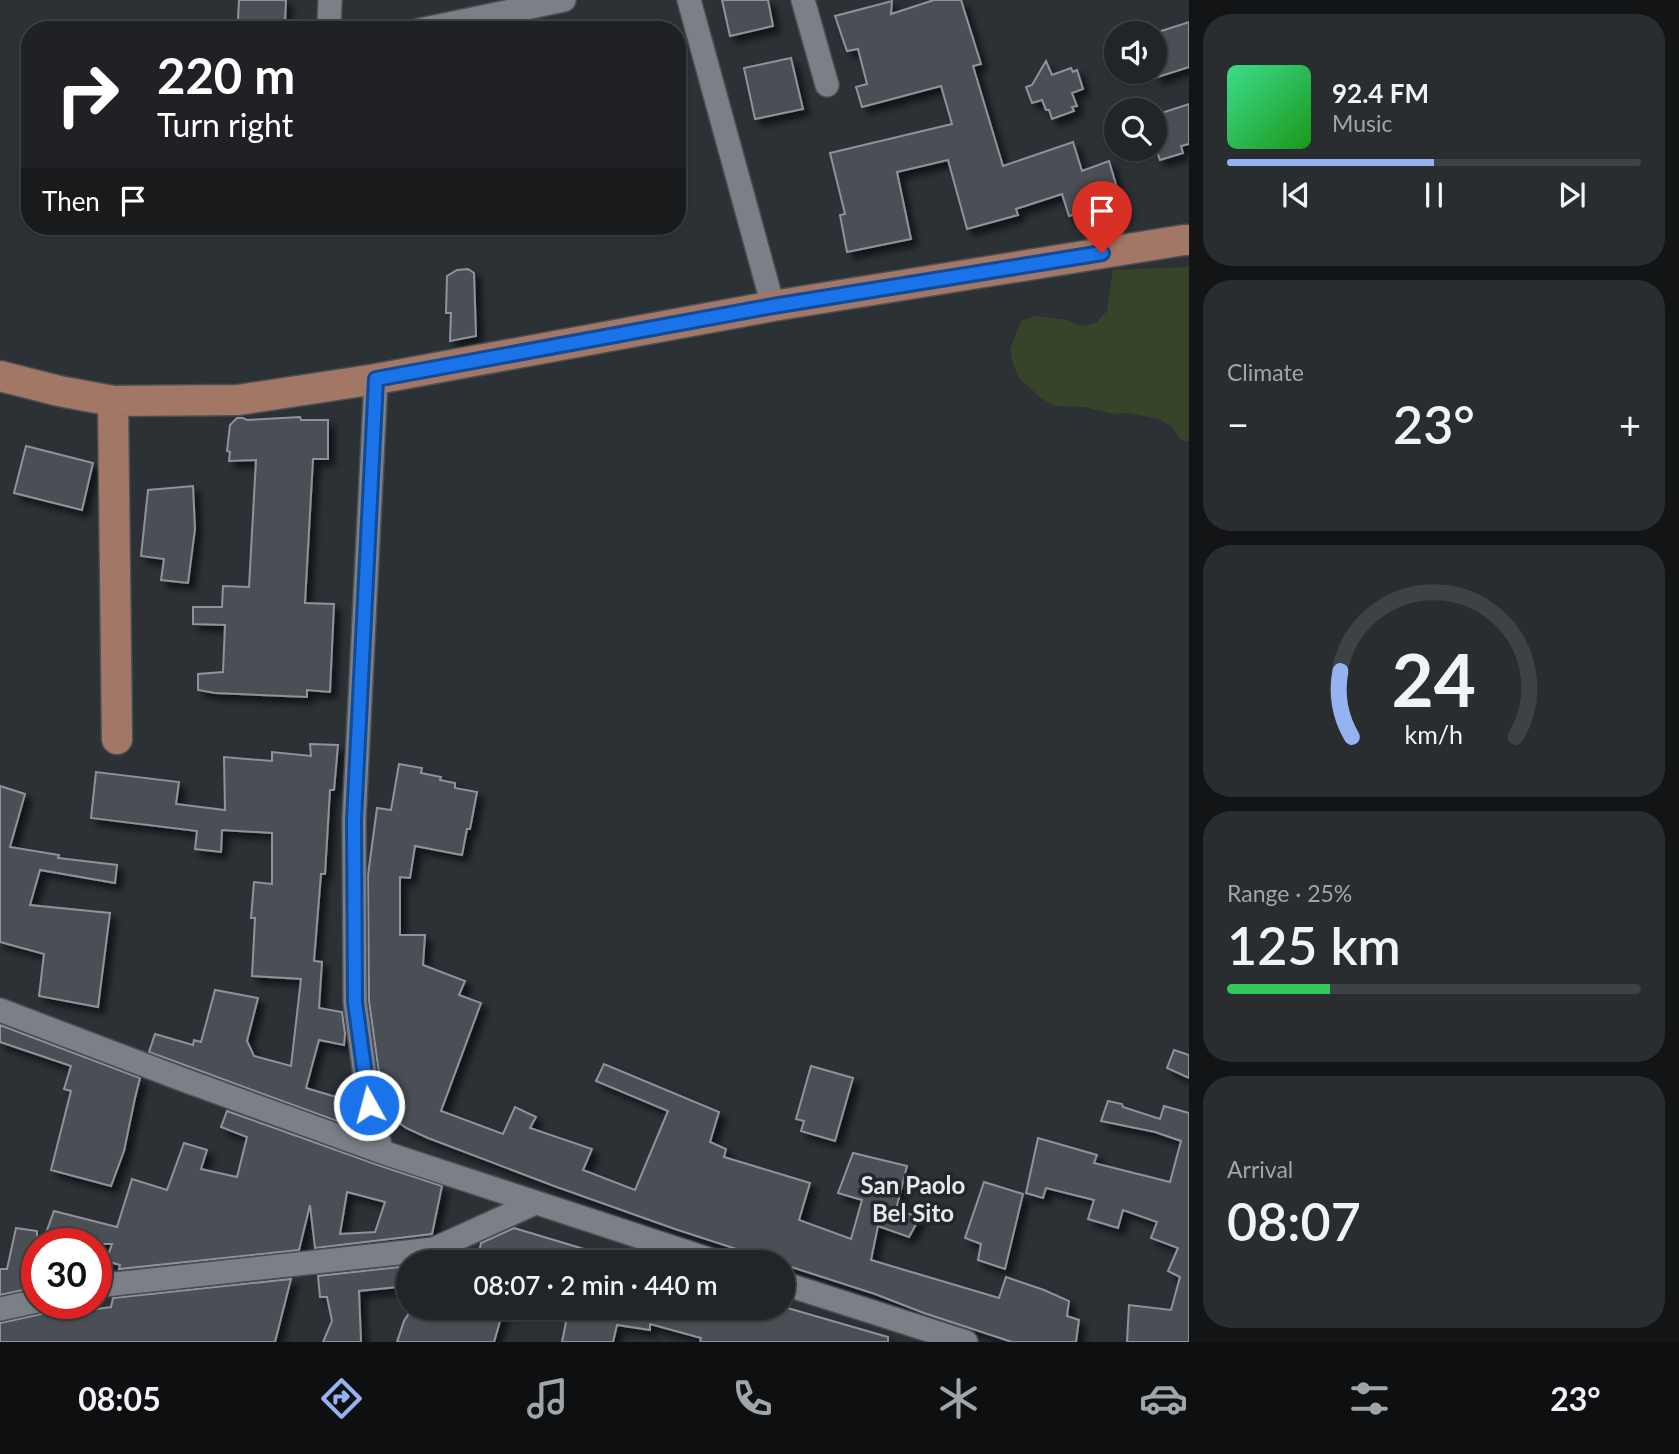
<!DOCTYPE html>
<html lang="en">
<head>
<meta charset="utf-8">
<style>
  :root { --surface:#212528; --page:#292d30; --text:#f1f3f6; --muted:#a2a5a8; --line:#3e4245; --accent:#95b2f1 }
  body { margin:0; font-family:Lato,sans-serif; background:var(--page); color:var(--text); height:100vh; display:flex; flex-direction:column; font-size:26px; white-space:nowrap }
  * { box-sizing:border-box; margin:0 }
  p { font-size:23px; color:var(--muted) }
  .icon { flex:none; width:38px; height:38px; fill:none; stroke:currentColor; stroke-width:2; stroke-linecap:round; stroke-linejoin:round }
  .map { position:relative; flex:1; overflow:hidden }
  .panel { display:flex; flex-direction:column; gap:14px; padding:14px; background:#121416; width:490px }
  .panel>* { flex:none }
  .hud { position:absolute; left:21px; top:21px; width:665px; height:214px; border-radius:28px; box-shadow:0 2px 5px #0004,0 0 0 2px var(--line); background:#202124; color:#fff; overflow:hidden }
  .controls { position:absolute; left:1104px; top:21px; display:grid; gap:14px }
  .controls a { display:grid; place-items:center; width:63px; height:63px; border-radius:50%; background:var(--surface); box-shadow:0 2px 5px #0004,0 0 0 2px var(--line); font-size:35px }
  .speed { position:absolute; left:21px; top:1228px; display:flex; gap:14px; font-size:35px; font-weight:700; text-align:center }
  .speed>* { display:grid; place-content:center; width:91px; height:91px; border-radius:50%; background:var(--surface); box-shadow:0 2px 5px #0004,0 0 0 2px var(--line); line-height:1 }
  .speed .limit { border:10px solid #d22; background:#fff; color:#111 }
  .pin { position:absolute; display:grid; place-items:center; width:60px; height:60px; color:#fff; margin:-72px -30px; border-radius:50% 50% 50% 0; rotate:-45deg; box-shadow:0 0 7px #0007 }
  .pin .icon { rotate:45deg }
  .me { position:absolute; width:77px; margin:-38px; rotate:353deg; stroke-linejoin:round; filter:drop-shadow(0 0 5px #0008) }
  .turn { display:flex; align-items:center; gap:24px; height:147px; padding:0 21px; font-size:32px }
  .turn .icon { width:91px; height:91px; stroke-width:2.5 }
  .turn b { display:block; font-size:49px; line-height:60px }
  .then { display:flex; align-items:center; height:66px; padding:0 21px; background:#0003; gap:14px; font-size:26px }
  .big { font-size:52px; font-weight:600; line-height:1.1 }
  .panel .card { flex:1; display:flex; flex-direction:column; justify-content:center; gap:10px; min-width:0; padding:0 24px; border-radius:28px; background:var(--page) }
  .panel .dial { align-items:center; gap:0 }
  .dial svg { height:182px; overflow:visible; fill:none; stroke:var(--line); stroke-width:7; stroke-linecap:round; text-anchor:middle }
  .dial text { fill:var(--text); stroke:none }
  .song { display:flex; align-items:center; gap:21px }
  .cover { width:84px; height:84px; border-radius:10px; background:linear-gradient(135deg,hsl(150 70% 55%),hsl(120 70% 35%)) }
  .played { height:7px; border-radius:4px; background:linear-gradient(90deg,var(--accent) 50%,var(--line) 50%) }
  .keys { display:flex; justify-content:space-around; direction:ltr }
  .heat { display:flex; justify-content:space-between; align-items:center; font-size:38px; direction:ltr }
  .charge { height:10px; border-radius:5px; background:linear-gradient(90deg,#34c759 25%,var(--line) 0) }
  .trip { position:absolute; left:396px; top:1250px; width:399px; height:70px; border-radius:35px; background:var(--surface); box-shadow:0 2px 5px #0004,0 0 0 2px var(--line); font-weight:600; line-height:70px; text-align:center }
  .menu { display:flex; height:112px; justify-content:space-around; align-items:center; background:#0d0f10; color:var(--muted) }
  .menu .icon { width:49px; height:49px }
  .menu .current { color:var(--accent) }
  .menu b { font-size:32px; color:var(--text) }
  main { display:flex; flex:1; min-height:0 }
  .map>svg:first-child { display:block }
  .green { fill:#38442a }
  .building { fill:#4a4f55; stroke:#8d939a; stroke-width:2; fill-rule:evenodd; filter:url(#shadow) }
  .lines { fill:none; stroke-linecap:round; stroke-linejoin:round }
  .minor-casing { stroke:#4a4f54; stroke-width:26 }
  .major-casing { stroke:#4a4f54; stroke-width:33 }
  .minor { stroke:#7a8086; stroke-width:23 }
  .major { stroke:#a27765; stroke-width:30 }
  .route-casing { stroke:#114b97; stroke-width:18 }
  .route { stroke:#1a73e8; stroke-width:12 }
  .labels { text-anchor:middle; dominant-baseline:central; stroke-width:7; stroke-linejoin:round; paint-order:stroke }
  .quarter-label { font-size:24px; font-weight:bold; fill:#e5e8ec; stroke:#22272c }
</style>
</head>
<body>
<main>
<div class="map">
<svg width="1189" height="1342" viewBox="0 0 1189 1342">
  <defs>
    <filter id="shadow"><feDropShadow dx="6" dy="6" stdDeviation="3.5" flood-color="#0009"/></filter>
  </defs>
  <rect width="100%" height="100%" fill="#2c3136"/>
  <path class="green" d="M1189 267V442L1181 440 1172 427 1159 419 1129 413 1114 414 1085 407 1055 406 1041 398 1019 378 1013 364 1010 349 1021 321 1035 316 1067 320 1081 326 1096 323 1107 311 1113 270Z"/>
  <path class="building" d="M239 0H286L285 23 238 20Z
    M722 0H768L773 26 730 36Z
    M934 0H961L981 64 973 66 1003 166 1073 142 1082 171 1109 161 1125 215 1097 222 1094 209 1069 216 1062 194 1016 209 1018 215 967 229 948 160 897 172 911 239 847 252 840 215 845 214 830 153 952 124 941 86 862 107 856 87 867 84 858 49 847 51 835 16 892 1 891 14Z
    M1189 22V67L1155 78V33Z
    M791 58 803 109 755 119 744 68Z
    M1046 61 1052 75 1071 68 1073 72 1077 70 1083 89 1072 93 1077 106 1072 107 1074 111 1052 119 1049 110H1046L1042 100 1032 103 1026 87 1032 85Z
    M1189 104V144L1181 146 1183 153 1160 160 1155 146V115Z
    M468 269 474 273 476 336 450 341 451 313H446L447 276 457 270Z
    M300 417 301 420H328V459H313L305 603 334 604 330 692 307 690V697L215 693 198 690V674L223 672 225 625 193 624V607H222L223 586 249 587 256 460 229 461 230 452 227 451 230 425 237 418H243L247 420Z
    M26 446 93 463 82 510 14 493Z
    M193 486 195 529 188 583 161 580 164 559 141 556 148 490Z
    M310 744 338 745 334 790H330L325 874H321L314 961 322 962 319 1008 342 1012 345 1034 344 1045 319 1040 306 1088 353 1102 345 1124 149 1052 155 1034 193 1045 194 1040 201 1042 215 990 258 998 247 1041 254 1056 291 1066 301 979 252 976 255 918H251L254 882 272 884V833L222 830 221 852 195 849 197 831 91 818 96 772 179 782 176 804 225 810 224 757 272 761V752L311 756Z
    M399 764 422 768 421 773 441 777 440 780 455 783V788L477 792 470 829H467L462 855 415 846 410 878 400 877V935H425L423 965 465 981 459 995 481 1003 441 1111 503 1134 515 1107 536 1117 530 1128 592 1149 583 1170 635 1190 668 1111 596 1081 604 1064 719 1112 710 1142 726 1149 724 1157 810 1183 799 1220 851 1239 862 1200 838 1193 853 1153 907 1166 896 1210 920 1217 909 1237 878 1226 871 1260 999 1298 1006 1277 1044 1290 1069 1301 1067 1316 1079 1320 1076 1342H1012L924 1313 875 1294 782 1264V1262H776L675 1229 554 1186 428 1138 406 1128 386 1113 383 1102 369 1001 368 875 377 808 391 810Z
    M0 786 25 794 10 847 59 855 58 858 117 865 115 883 40 870 30 905 110 913 98 1007 39 996 44 954 0 942Z
    M0 1025 140 1078 135 1098 124 1151 111 1186 51 1170 71 1091 64 1089 71 1066 0 1042Z
    M1174 1050 1189 1055V1078L1167 1068Z
    M811 1066 853 1078 835 1141 801 1131 804 1121 796 1119Z
    M1108 1101 1122 1104 1123 1107 1160 1119 1164 1106 1189 1113V1342H1127L1129 1305 1171 1310 1180 1277 1168 1271 1178 1248 1151 1238 1157 1222 1123 1210 1118 1228 1088 1219 1094 1200 1046 1188 1043 1198 1026 1193 1038 1138 1097 1155 1094 1163 1170 1182 1181 1141 1155 1132 1101 1121Z
    M227 1111 378 1165 442 1186 432 1234 315 1248 310 1205 299 1250 119 1269 120 1265 106 1261 112 1244H42L54 1211 117 1227 132 1179 167 1190 184 1143 207 1150 201 1169 237 1177 247 1137 221 1127ZM347 1192 385 1202 375 1232 340 1234Z
    M984 1182 1023 1194 1005 1269 978 1260 981 1244 965 1238Z
    M16 1228 37 1231V1287L0 1295V1269H7Z
    M514 1228 614 1258 613 1262H477L481 1243Z
    M408 1266V1286L359 1291 361 1342H323L332 1321 327 1297H320L318 1276Z
    M291 1279 275 1342H0V1323L41 1314 47 1311 50 1304H58L61 1314 111 1307 113 1298Z
    M413 1307H430L459 1317 462 1307H490L503 1311 494 1342H397L404 1321Z
    M569 1307H784L888 1337V1342H700L701 1338 650 1324V1330L617 1325 613 1342H562Z"/>
  <g class="lines">
    <defs>
      <path id="minor" d="M330 0 329 26 331 30
        M689 0 773 306
        M803 0 827 85
        M420 30 564 0
        M376 379 354 820 355 1002 369 1105 382 1152
        M0 1010 184 1080 382 1152 717 1262
        M782 1283 966 1342
        M96 1286 434 1249 535 1203
        M0 1309 37 1301"/>
      <path id="major" d="M0 376 59 391 113 401 238 400 376 379 773 306 1184 240H1189
        M113 401 117 739"/>
    </defs>
    <use href="#minor" class="minor-casing"/>
    <use href="#major" class="major-casing"/>
    <use href="#minor" class="minor"/>
    <use href="#major" class="major"/>
  </g>
  <g class="lines">
    <defs>
      <path id="route" d="M369 1105 355 1002 354 820 376 379 773 306 1102 253"/>
    </defs>
    <use href="#route" class="route-casing"/>
    <use href="#route" class="route"/>
  </g>
  <g class="labels">
    <g class="quarter-label">
      <text x="913" y="1184">San Paolo<tspan x="913" dy="28">Bel Sito</tspan></text>
    </g>
  </g>
</svg>
<div class="controls">
<a><svg class="icon" aria-label="sound" viewBox="0 0 24 24"><path d="M4 9h4l5-4v14l-5-4H4zM17 9q2 3 0 6"/></svg></a>
<a><svg class="icon" aria-label="search" viewBox="0 0 24 24"><circle cx="10" cy="10" r="6"/><path d="M15 15l6 6"/></svg></a>
</div>
<div class="speed"><div class="limit">30</div></div>
<div class="pin" style="left:1102px;top:253px;background:#d93025"><svg class="icon" aria-label="arrive" viewBox="0 0 24 24"><path d="M6 21V4h12l-3 4 3 4H6"/></svg></div>
<svg class="me" style="left:369px;top:1105px" viewBox="-20 -20 40 40"><circle r="17" fill="#1a73e8" stroke="#fff" stroke-width="3"/><path d="M0-11L8 9 0 5-8 9z" fill="#fff"/></svg>
<div class="trip">08:07 · 2 min · 440 m</div>
<div class="hud">
<div class="turn"><svg class="icon" aria-label="right" viewBox="0 0 24 24"><path d="M7 20v-9h11M14 6l5 5-5 5"/></svg><div><b>220 m</b>Turn right</div></div>
<div class="then">Then<svg class="icon" aria-label="arrive" viewBox="0 0 24 24"><path d="M6 21V4h12l-3 4 3 4H6"/></svg></div>
</div>
</div>
<section class="panel">
<div class="card">
<div class="song"><i class="cover"></i><div><b>92.4 FM</b><p>Music</p></div></div>
<div class="played"></div>
<div class="keys"><svg class="icon" aria-label="previous" viewBox="0 0 24 24"><path d="M18 5L8 12l10 7zM5 5v14"/></svg><svg class="icon" aria-label="pause" viewBox="0 0 24 24"><path d="M8 5v14M16 5v14"/></svg><svg class="icon" aria-label="next" viewBox="0 0 24 24"><path d="M6 5l10 7-10 7zM19 5v14"/></svg></div>
</div>
<div class="card"><p>Climate</p>
<div class="heat"><a>−</a><b class="big">23°</b><a>+</a></div>
</div>
<div class="card dial"><svg viewBox="0 0 100 80">
<path d="M14 69A42 42 0 1 1 86 69"/>
<path d="M14 69A42 42 0 0 1 9 40" stroke="#95b2f1"/>
<text x="50" y="56" font-size="32" font-weight="700">24</text>
<text x="50" y="72" font-size="11">km/h</text>
</svg></div>
<div class="card"><p>Range · 25%</p><b class="big">125 km</b><div class="charge"></div></div>
<div class="card"><p>Arrival</p><b class="big">08:07</b></div>
</section>
</main>
<nav class="menu">
<b>08:05</b>
<svg class="icon current" aria-label="directions" viewBox="0 0 24 24"><path d="M12 3l9 9-9 9-9-9zM9 14v-3h6M13 9l2 2-2 2"/></svg>
<svg class="icon" aria-label="music" viewBox="0 0 24 24"><path d="M9 18V5l10-2v13"/><circle cx="6" cy="18" r="3"/><circle cx="16" cy="16" r="3"/></svg>
<svg class="icon" aria-label="phone" viewBox="0 0 24 24"><path d="M5 4h4l2 5-3 2q2 4 5 5l2-3 5 2v4C11 20 4 13 5 4z"/></svg>
<svg class="icon" aria-label="climate" viewBox="0 0 24 24"><path d="M12 3v18M4 7l16 10M4 17L20 7"/></svg>
<svg class="icon" aria-label="car" viewBox="0 0 24 24"><path d="M5 17H2v-5l4-1 3-4h7l3 4 3 1v5h-3M9 17h6M6 11h13"/><circle cx="7" cy="17" r="2"/><circle cx="17" cy="17" r="2"/></svg>
<svg class="icon" aria-label="filters" viewBox="0 0 24 24"><path d="M4 7h16M4 17h16"/><circle cx="9" cy="7" r="2"/><circle cx="15" cy="17" r="2"/></svg>
<b>23°</b>
</nav>
</body>
</html>
